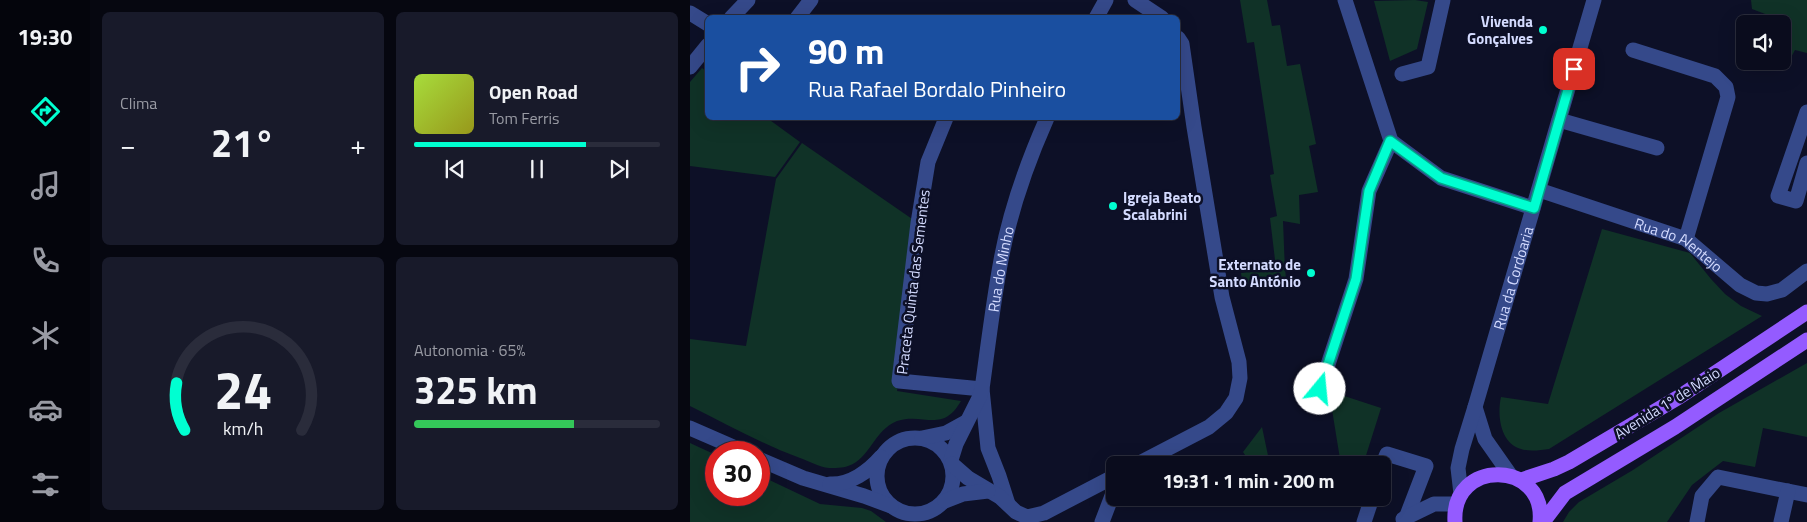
<!DOCTYPE html>
<html lang="pt">
<head>
<meta charset="utf-8">
<style>
  :root { --surface:#0a0c1d; --page:#181a2a; --text:#f1f3f6; --muted:#999ba4; --line:#2a2c3b; --accent:#00ffd1 }
  body { margin:0; font-family:"Titillium Web",sans-serif; background:var(--page); color:var(--text); height:100vh; display:flex; flex-direction:column; font-size:19px; white-space:nowrap }
  * { box-sizing:border-box; margin:0 }
  p { font-size:16px; color:var(--muted) }
  .icon { flex:none; width:28px; height:28px; fill:none; stroke:currentColor; stroke-width:2; stroke-linecap:round; stroke-linejoin:round }
  .map { position:relative; flex:1; overflow:hidden }
  .details { display:flex; flex-direction:column; gap:12px; padding:12px; background:#060710; width:600px }
  .details>* { flex:none }
  .guide { position:absolute; left:15px; top:15px; width:475px; height:105px; border-radius:8px; box-shadow:0 5px 20px #0002,0 0 0 1px var(--line); background:#1a4fa0; color:#fff; overflow:hidden }
  .fabs { position:absolute; left:1046px; top:15px; display:grid; gap:10px }
  .fabs a { display:grid; place-items:center; width:55px; height:55px; border-radius:8px; background:var(--surface); box-shadow:0 5px 20px #0002,0 0 0 1px var(--line); font-size:25px }
  .speed { position:absolute; left:15px; top:441px; display:flex; gap:10px; font-size:25px; font-weight:700; text-align:center }
  .speed>* { display:grid; place-content:center; width:65px; height:65px; border-radius:50%; background:var(--surface); box-shadow:0 5px 20px #0002,0 0 0 1px var(--line); line-height:1 }
  .speed .limit { border:8px solid #d22; background:#fff; color:#111 }
  .pin { position:absolute; display:grid; place-items:center; width:42px; height:42px; color:#fff; margin:-21px; border-radius:10px; box-shadow:0 2px 8px #0006 }
  .me { position:absolute; width:55px; margin:-28px; rotate:17deg; stroke-linejoin:round; filter:drop-shadow(0 0 4px #0008) }
  .turn { display:flex; align-items:center; gap:18px; height:105px; padding:0 20px; font-size:22px }
  .turn .icon { width:65px; height:65px; stroke-width:2.5 }
  .turn b { display:block; font-size:35px; line-height:42px }
  .big { font-size:38px; font-weight:700; line-height:1.1 }
  .details .card { flex:1; display:flex; flex-direction:column; justify-content:center; gap:8px; min-width:0; padding:0 18px; border-radius:8px; background:var(--page) }
  .details .dial { align-items:center; gap:0 }
  .dial svg { height:130px; overflow:visible; fill:none; stroke:var(--line); stroke-width:7; stroke-linecap:round; text-anchor:middle }
  .dial text { fill:var(--text); stroke:none }
  .song { display:flex; align-items:center; gap:15px }
  .cover { width:60px; height:60px; border-radius:8px; background:linear-gradient(135deg,hsl(80 70% 55%),hsl(60 70% 35%)) }
  .played { height:5px; border-radius:2px; background:linear-gradient(90deg,var(--accent) 70%,var(--line) 70%) }
  .keys { display:flex; justify-content:space-around; direction:ltr }
  .heat { display:flex; justify-content:space-between; align-items:center; font-size:28px; direction:ltr }
  .charge { height:8px; border-radius:4px; background:linear-gradient(90deg,#34c759 65%,var(--line) 0) }
  .details .tiles { flex:1; display:grid; gap:12px; grid-template-columns:repeat(2,1fr) }
  .trip { position:absolute; left:416px; top:456px; width:285px; height:50px; border-radius:8px; background:var(--surface); box-shadow:0 5px 20px #0002,0 0 0 1px var(--line); font-weight:700; line-height:50px; text-align:center }
  main { display:flex; flex:1; min-height:0 }
  .menu { display:flex; flex-direction:column; width:90px; justify-content:space-around; align-items:center; background:#04050c; color:var(--muted) }
  .menu .icon { width:35px; height:35px }
  .menu .on { color:var(--accent) }
  .menu b { font-size:22px; color:var(--text) }
  .map>svg:first-child { display:block }
  .green { fill:#103227 }
  .lines { fill:none; stroke-linecap:round; stroke-linejoin:round }
  .minor { stroke:#35498a; stroke-width:15 }
  .major { stroke:#945bff; stroke-width:15 }
  .route-casing { stroke:#00a688; stroke-width:12 }
  .route { stroke:#00ffd1; stroke-width:9 }
  .poi-dot { fill:#00ffd1; stroke:#0d1027; stroke-width:2 }
  .labels { text-anchor:middle; dominant-baseline:central; stroke-width:5; stroke-linejoin:round; paint-order:stroke }
  .poi-label { font-size:15px; font-weight:bold; fill:#d4dbff; stroke:#0d1027; text-anchor:end }
  .street-label { font-size:15px; fill:#d4dbff; stroke:#0d1027 }
</style>
</head>
<body>
<main>
<nav class="menu">
<b>19:30</b>
<svg class="icon on" aria-label="directions" viewBox="0 0 24 24"><path d="M12 3l9 9-9 9-9-9zM9 14v-3h6M13 9l2 2-2 2"/></svg>
<svg class="icon" aria-label="music" viewBox="0 0 24 24"><path d="M9 18V5l10-2v13"/><circle cx="6" cy="18" r="3"/><circle cx="16" cy="16" r="3"/></svg>
<svg class="icon" aria-label="phone" viewBox="0 0 24 24"><path d="M5 4h4l2 5-3 2q2 4 5 5l2-3 5 2v4C11 20 4 13 5 4z"/></svg>
<svg class="icon" aria-label="climate" viewBox="0 0 24 24"><path d="M12 3v18M4 7l16 10M4 17L20 7"/></svg>
<svg class="icon" aria-label="car" viewBox="0 0 24 24"><path d="M5 17H2v-5l4-1 3-4h7l3 4 3 1v5h-3M9 17h6M6 11h13"/><circle cx="7" cy="17" r="2"/><circle cx="17" cy="17" r="2"/></svg>
<svg class="icon" aria-label="filters" viewBox="0 0 24 24"><path d="M4 7h16M4 17h16"/><circle cx="9" cy="7" r="2"/><circle cx="15" cy="17" r="2"/></svg>
</nav>
<section class="details">
<div class="tiles">
<div class="card"><p>Clima</p>
<div class="heat"><a>−</a><b class="big">21°</b><a>+</a></div>
</div>
<div class="card">
<div class="song"><i class="cover"></i><div><b>Open Road</b><p>Tom Ferris</p></div></div>
<div class="played"></div>
<div class="keys"><svg class="icon" aria-label="previous" viewBox="0 0 24 24"><path d="M18 5L8 12l10 7zM5 5v14"/></svg><svg class="icon" aria-label="pause" viewBox="0 0 24 24"><path d="M8 5v14M16 5v14"/></svg><svg class="icon" aria-label="next" viewBox="0 0 24 24"><path d="M6 5l10 7-10 7zM19 5v14"/></svg></div>
</div>
<div class="card dial"><svg viewBox="0 0 100 80">
<path d="M14 69A42 42 0 1 1 86 69"/>
<path d="M14 69A42 42 0 0 1 9 40" stroke="#00ffd1"/>
<text x="50" y="56" font-size="32" font-weight="700">24</text>
<text x="50" y="72" font-size="11">km/h</text>
</svg></div>
<div class="card"><p>Autonomia · 65%</p><b class="big">325 km</b><div class="charge"></div></div>
</div>
</section>
<div class="map">
<svg width="1117" height="522" viewBox="0 0 1117 522">
  <rect width="100%" height="100%" fill="#0d1027"/>
  <path class="green" d="M550 0H577L582 26 590 25 597 66 610 64 626 144 619 146 628 192 609 195 610 224 593 221C594 240 594 260 596 279L553 285 551 273 586 268 580 218 587 216 580 175 584 174 564 42 557 43Z
    M725 0 738 2 727 49 700 61 684 1Z
    M1061 0H1117V53L1105 50 1098 63 1093 60V43L1097 22 1062 9Z
    M12 68 17 72 18 118H77L110 142 85 177 0 166V82Z
    M112 143 228 223 207 391 271 401C252 434 234 412 207 421 184 430 180 459 158 466 153 468 144 468 139 468 129 467 119 461 110 458 72 444 36 424 0 406V339L56 346 86 179Z
    M912 229 1000 253 1021 279 1035 294 1051 306 1072 316 859 449C851 450 840 452 831 449 810 443 807 415 811 397L858 404Z
    M1117 363V437L1073 428 1065 467 1033 461 1002 485 977 522H873L879 512 889 502 943 470 1029 413Z
    M639 391 691 408 673 465 650 459Z
    M572 427 580 465H562L553 452Z
    M0 443 26 455V495H69V475L130 504 172 508 181 511 196 522H0Z"/>
  <g class="lines">
    <g class="minor">
      <path d="M445 0 472 18"/>
      <path d="M655 0 701 141 751 178 843 208"/>
      <path d="M0 13 18 24"/>
      <path d="M41 18 58 0"/>
      <path d="M107 18 121 0"/>
      <path d="M406 18 416 0"/>
      <path d="M943 50 1025 76 1036 87 1038 97 996 239"/>
      <path d="M0 67 18 45"/>
      <path d="M712 74 738 67 753 0"/>
      <path d="M1117 112 1088 196 1106 201 1117 163"/>
      <path d="M256 118 238 162 228 223 209 381 292 389 298 448 309 476 318 504"/>
      <path d="M869 120 967 148"/>
      <path id="s1" d="M849 190 996 239 1050 285 1066 293 1077 294 1092 290 1117 271"/>
      <path d="M630 389 666 279 679 191 701 141"/>
      <path d="M785 407 795 439 821 476"/>
      <path d="M0 428 55 452"/>
      <circle cx="225" cy="476" r="38"/>
      <path d="M232 438 256 433 276 422"/>
      <path d="M69 459 113 478 174 496 201 506"/>
      <path id="s2" d="M261 460 266 444 289 398 292 389C298 346 303 303 311 260 320 211 337 163 357 118"/>
      <path d="M262 464 278 478 310 497 326 512 337 517 354 513 425 476"/>
      <path d="M446 465 519 427 536 413 546 398 550 378 549 362 532 297 504 127 492 44 488 38"/>
      <path d="M692 466 697 454 736 466 716 518"/>
      <path d="M140 484C160 485 179 471 191 457"/>
      <path id="s3" d="M771 494 768 468 772 449 785 407 904 0"/>
      <path d="M255 501 273 494 298 491"/>
      <path d="M713 519 744 504H766"/>
      <path d="M412 522 425 488"/>
      <path d="M674 522 682 498"/>
      <path d="M1007 522 1012 496 1028 477 1117 495"/>
      <path d="M1091 522 1098 491"/>
    </g>
    <path class="major" d="M831 480 864 469 879 462 989 397 1117 312
      M765 522C761 458 856 460 850 522
      M853 522 875 493 985 427 1117 340"/>
  </g>
  <g class="lines">
    <defs>
      <path id="route" d="M630 389 666 279 679 191 700 141 751 178 844 208 884 69"/>
    </defs>
    <use href="#route" class="route-casing"/>
    <use href="#route" class="route"/>
  </g>
  <g class="poi-dot">
    <circle cx="853" cy="30" r="5"/>
    <circle cx="423" cy="206" r="5"/>
    <circle cx="621" cy="273" r="5"/>
  </g>
  <g class="labels">
    <g class="poi-label">
      <text x="843" y="21">Vivenda<tspan x="843" dy="17">Gonçalves</tspan></text>
      <text x="433" y="197" text-anchor="start">Igreja Beato<tspan x="433" dy="17">Scalabrini</tspan></text>
      <text x="611" y="264">Externato de<tspan x="611" dy="17">Santo António</tspan></text>
    </g>
    <g class="street-label">
      <text stroke="none"><textPath href="#s1" startOffset="151">Rua do Alentejo</textPath></text>
      <text stroke="none"><textPath href="#s2" startOffset="199">Rua do Minho</textPath></text>
      <text stroke="none"><textPath href="#s3" startOffset="224">Rua da Cordoaria</textPath></text>
      <text transform="translate(223 282) rotate(-83)">Praceta Quinta das Sementes</text>
      <text transform="translate(977 403) rotate(-32)">Avenida 1º de Maio</text>
    </g>
  </g>
</svg>
<div class="fabs">
<a><svg class="icon" aria-label="sound" viewBox="0 0 24 24"><path d="M4 9h4l5-4v14l-5-4H4zM17 9q2 3 0 6"/></svg></a>
</div>
<div class="speed"><div class="limit">30</div></div>
<div class="pin" style="left:884px;top:69px;background:#d93025"><svg class="icon" aria-label="arrive" viewBox="0 0 24 24"><path d="M6 21V4h12l-3 4 3 4H6"/></svg></div>
<svg class="me" style="left:630px;top:389px" viewBox="-20 -20 40 40"><circle r="19" fill="#fff"/><path d="M0-13L10 11 0 6-10 11z" fill="#00ffd1"/></svg>
<div class="trip">19:31 · 1 min · 200 m</div>
<div class="guide">
<div class="turn"><svg class="icon" aria-label="right" viewBox="0 0 24 24"><path d="M7 20v-9h11M14 6l5 5-5 5"/></svg><div><b>90 m</b>Rua Rafael Bordalo Pinheiro</div></div>
</div>
</div>
</main>
</body>
</html>
